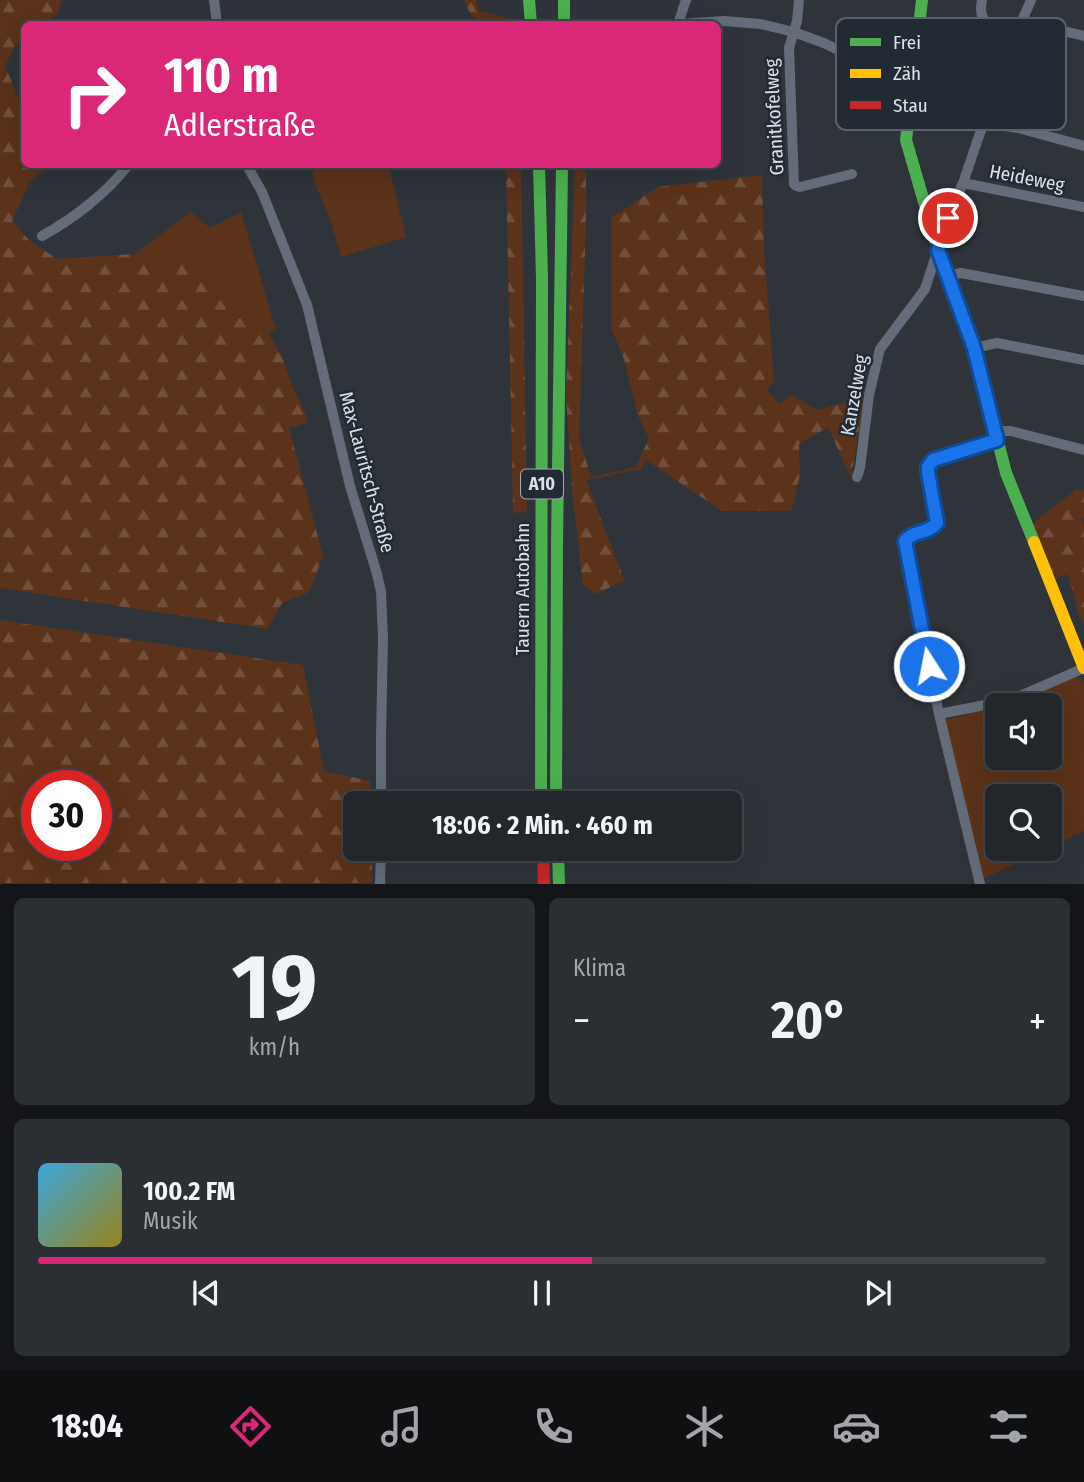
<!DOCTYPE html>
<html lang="de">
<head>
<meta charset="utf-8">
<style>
  :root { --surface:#23272c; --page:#2b2f34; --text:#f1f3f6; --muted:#a3a5a9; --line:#404448; --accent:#db2777 }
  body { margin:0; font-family:"Fira Sans Condensed",sans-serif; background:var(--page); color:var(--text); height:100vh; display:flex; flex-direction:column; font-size:26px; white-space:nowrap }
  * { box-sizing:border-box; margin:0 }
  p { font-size:23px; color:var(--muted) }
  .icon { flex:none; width:38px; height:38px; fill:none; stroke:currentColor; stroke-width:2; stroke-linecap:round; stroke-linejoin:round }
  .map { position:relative; height:884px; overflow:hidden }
  .side { display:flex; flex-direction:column; gap:14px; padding:14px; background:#131518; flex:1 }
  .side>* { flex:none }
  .top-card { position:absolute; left:21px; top:21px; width:700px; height:147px; border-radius:10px; box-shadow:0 7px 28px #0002,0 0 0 2px var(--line); background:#db2777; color:#fff; overflow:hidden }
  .buttons { position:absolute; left:985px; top:693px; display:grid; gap:14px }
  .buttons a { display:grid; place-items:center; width:77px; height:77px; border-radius:10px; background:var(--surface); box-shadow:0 7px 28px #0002,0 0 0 2px var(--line); font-size:35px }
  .speed { position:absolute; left:21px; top:770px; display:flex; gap:14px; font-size:35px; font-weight:700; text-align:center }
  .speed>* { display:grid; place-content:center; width:91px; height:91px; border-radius:50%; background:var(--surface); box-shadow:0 7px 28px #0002,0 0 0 2px var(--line); line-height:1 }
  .speed .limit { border:10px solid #d22; background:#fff; color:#111 }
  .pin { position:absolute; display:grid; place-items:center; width:60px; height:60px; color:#fff; margin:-30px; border:4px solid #fff; border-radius:50%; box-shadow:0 2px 7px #0007 }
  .me { position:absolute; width:77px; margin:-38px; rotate:349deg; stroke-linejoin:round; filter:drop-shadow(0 0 5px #0008) }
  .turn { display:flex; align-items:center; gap:24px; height:147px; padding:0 28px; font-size:32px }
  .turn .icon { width:91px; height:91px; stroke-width:2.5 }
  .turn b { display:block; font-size:49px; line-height:60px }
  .big { font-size:52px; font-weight:700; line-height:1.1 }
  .side .tile { flex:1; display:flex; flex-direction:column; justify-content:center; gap:10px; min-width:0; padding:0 24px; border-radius:10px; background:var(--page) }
  .side .dial { align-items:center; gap:0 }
  .dial b { font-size:91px; line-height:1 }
  .song { display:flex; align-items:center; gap:21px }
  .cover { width:84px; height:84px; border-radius:10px; background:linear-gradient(135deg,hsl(200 70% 55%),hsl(50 70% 35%)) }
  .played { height:7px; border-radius:4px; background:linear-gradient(90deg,var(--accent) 55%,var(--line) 55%) }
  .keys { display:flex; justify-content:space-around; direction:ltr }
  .heat { display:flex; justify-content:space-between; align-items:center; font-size:38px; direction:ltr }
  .side .tiles { flex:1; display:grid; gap:14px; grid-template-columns:1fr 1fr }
  .tile:last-child { grid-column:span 2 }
  .trip { position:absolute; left:343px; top:791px; width:399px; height:70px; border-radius:10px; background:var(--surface); box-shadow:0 7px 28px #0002,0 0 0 2px var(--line); font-weight:700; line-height:70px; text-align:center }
  .tabs { display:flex; height:112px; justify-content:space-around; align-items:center; background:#0e1012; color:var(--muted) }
  .tabs .icon { width:49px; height:49px }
  .tabs .on { color:var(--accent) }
  .tabs b { font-size:32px; color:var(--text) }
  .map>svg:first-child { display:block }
  .grass { fill:#5b321a }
  .forest { fill:url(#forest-firs); fill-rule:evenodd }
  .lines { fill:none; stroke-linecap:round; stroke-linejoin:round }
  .street { stroke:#636c78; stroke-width:10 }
  .fast { stroke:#4caf50; stroke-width:12 }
  .slow { stroke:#ffc107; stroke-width:12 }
  .jam { stroke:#c62828; stroke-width:12 }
  .route-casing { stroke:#114b97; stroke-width:18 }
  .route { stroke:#1a73e8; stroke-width:12 }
  .labels { text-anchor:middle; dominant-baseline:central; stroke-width:5; stroke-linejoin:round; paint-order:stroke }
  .shield { fill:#222a34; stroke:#a4aab2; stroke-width:2 }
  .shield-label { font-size:18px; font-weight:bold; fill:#dce1e8 }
  .street-label { font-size:19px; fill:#dce1e8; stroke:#222a34 }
  .key { fill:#222a34; stroke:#5a616a; stroke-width:2 }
  .key-label { font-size:19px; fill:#dce1e8 }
</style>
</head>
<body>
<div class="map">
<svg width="1084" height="884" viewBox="0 0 1084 884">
  <defs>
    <pattern id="forest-firs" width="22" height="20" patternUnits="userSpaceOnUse" patternTransform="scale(1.75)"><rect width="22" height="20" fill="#5b321a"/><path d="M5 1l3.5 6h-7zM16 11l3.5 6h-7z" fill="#724f3b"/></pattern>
  </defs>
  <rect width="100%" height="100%" fill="#2f343a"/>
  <path class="grass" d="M312 165H388L406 237 341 257 330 219 314 182Z
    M191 212 210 228 241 212 276 330 268 332 257 323 234 316 189 264 135 254Z
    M1075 677 1082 679 1084 684V831L1050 847V796H998V849H1046L982 879 946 725V720L997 707 998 758H1050V705H1004Z"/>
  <path class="forest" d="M0 0H61L58 13 44 24H24V39L15 46 5 66 20 102H24V164L49 165 29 183 12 221 30 241 57 259 135 254 189 264 234 316 257 323 268 332 283 359 291 384 305 412 307 423 289 428 323 556 309 592 282 603 267 629 0 588Z
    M464 0H475L480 11 505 17 512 24C487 25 474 27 464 0Z
    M586 164V221L579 438 591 477 636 467 649 438 638 416 624 359 611 328V218L658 187 762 175 764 248 774 382 767 390 779 404 792 395 817 410 864 398 851 478 828 427 799 444 800 475 791 511H722L646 460 641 469 586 480 625 582 616 584 597 594 583 586 572 490 566 395 575 165Z
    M506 165H521L527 512 513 513Z
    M1076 489 1084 491V517L1082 519 1084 525V625L1080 618 1068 574 1054 579 1031 525Z
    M0 620 303 665 324 771 370 781 371 803H355V849H372V883H0ZM37 786H96V845H37Z"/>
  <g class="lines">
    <path class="street" d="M214 0 217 24
      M799 0 797 21 789 48 794 184 796 186 800 187 852 174
      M982 0C976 27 997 29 1018 33
      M1022 21 1084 36
      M678 24 686 0
      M680 24 724 21 760 24 794 32 826 44 984 123 1018 128 1084 146
      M246 164 262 192 307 305 350 486 377 574 381 591 383 638 381 737V803
      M963 183 1084 207
      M42 236C73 219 107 193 129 164
      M947 276 961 273 1084 296
      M974 348 997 343 1084 360
      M995 431H1011L1084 450
      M857 477 860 468 869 395 880 349 925 289 948 218 963 183 980 133 1007 72 1022 21 1031 0
      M939 714 1011 700 1084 668
      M380 884 381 849
      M980 884 939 714 905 546C908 529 928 534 937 523L928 472V467L933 460 997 440"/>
    <path class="fast" d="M529 0 531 24
      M564 0V24
      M922 0 906 140 938 250 974 348 1006 473 1034 542
      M539 164 542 278 541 803
      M556 803 557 545 562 164
      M558 849 559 884"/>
    <path class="slow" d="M1034 542 1084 668"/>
    <path class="jam" d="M543 849 544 884"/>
  </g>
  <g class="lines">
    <defs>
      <path id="route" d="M929 666 905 541C913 530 929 534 937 523L928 472V467L933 460 997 440 974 348 938 250 948 218"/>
    </defs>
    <use href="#route" class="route-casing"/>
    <use href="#route" class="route"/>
  </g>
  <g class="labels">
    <rect class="shield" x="521" y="469.5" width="42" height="29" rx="5"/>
    <g class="shield-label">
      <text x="542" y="484">A10</text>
    </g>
    <g class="street-label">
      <text transform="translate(774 117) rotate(-93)">Granitkofelweg</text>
      <text transform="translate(1027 178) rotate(11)">Heideweg</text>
      <text transform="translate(854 395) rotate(-80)">Kanzelweg</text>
      <text transform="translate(367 472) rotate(75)">Max-Lauritsch-Straße</text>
      <text transform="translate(522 589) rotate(-90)">Tauern Autobahn</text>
    </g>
  </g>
  <rect x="836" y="18" width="230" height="112" rx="10" class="key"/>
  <rect x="850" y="38" width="31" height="8" fill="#4caf50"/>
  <rect x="850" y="69" width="31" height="9" fill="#ffc107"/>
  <rect x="850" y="101" width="31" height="8" fill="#c62828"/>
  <g class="key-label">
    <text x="893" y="49">Frei</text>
    <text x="893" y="80">Zäh</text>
    <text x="893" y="112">Stau</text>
  </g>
</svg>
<div class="buttons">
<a><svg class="icon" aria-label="sound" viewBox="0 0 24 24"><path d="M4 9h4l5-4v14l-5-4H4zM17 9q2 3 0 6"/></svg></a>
<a><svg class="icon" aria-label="search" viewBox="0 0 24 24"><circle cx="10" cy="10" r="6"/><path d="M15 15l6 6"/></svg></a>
</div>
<div class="speed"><div class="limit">30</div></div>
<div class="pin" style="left:948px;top:218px;background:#d93025"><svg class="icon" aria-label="arrive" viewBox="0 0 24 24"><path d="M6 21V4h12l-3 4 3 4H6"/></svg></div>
<svg class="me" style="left:929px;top:666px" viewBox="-20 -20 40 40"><circle r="17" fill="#1a73e8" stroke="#fff" stroke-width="3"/><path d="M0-11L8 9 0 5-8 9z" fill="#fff"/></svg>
<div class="trip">18:06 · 2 Min. · 460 m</div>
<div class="top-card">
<div class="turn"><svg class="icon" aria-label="right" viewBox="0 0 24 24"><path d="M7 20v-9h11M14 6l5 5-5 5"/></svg><div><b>110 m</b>Adlerstraße</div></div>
</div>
</div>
<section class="side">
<div class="tiles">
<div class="tile dial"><b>19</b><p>km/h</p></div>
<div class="tile"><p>Klima</p>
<div class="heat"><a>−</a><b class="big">20°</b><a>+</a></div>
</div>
<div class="tile">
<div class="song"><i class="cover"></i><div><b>100.2 FM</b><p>Musik</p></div></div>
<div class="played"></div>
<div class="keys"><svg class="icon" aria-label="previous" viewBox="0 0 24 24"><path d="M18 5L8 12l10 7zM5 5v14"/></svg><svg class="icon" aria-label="pause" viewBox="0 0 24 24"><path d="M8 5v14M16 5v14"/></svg><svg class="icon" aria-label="next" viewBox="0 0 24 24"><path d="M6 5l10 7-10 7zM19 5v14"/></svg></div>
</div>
</div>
</section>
<nav class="tabs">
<b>18:04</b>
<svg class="icon on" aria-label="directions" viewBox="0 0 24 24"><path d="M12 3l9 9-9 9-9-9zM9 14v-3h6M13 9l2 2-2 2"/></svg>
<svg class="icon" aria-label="music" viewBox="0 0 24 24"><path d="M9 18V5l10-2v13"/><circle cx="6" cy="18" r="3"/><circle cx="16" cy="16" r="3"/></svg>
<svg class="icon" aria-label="phone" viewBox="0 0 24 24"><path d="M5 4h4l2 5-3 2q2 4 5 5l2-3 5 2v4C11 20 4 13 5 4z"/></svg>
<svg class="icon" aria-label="climate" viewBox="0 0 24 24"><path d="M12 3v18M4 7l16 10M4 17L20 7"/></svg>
<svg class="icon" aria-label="car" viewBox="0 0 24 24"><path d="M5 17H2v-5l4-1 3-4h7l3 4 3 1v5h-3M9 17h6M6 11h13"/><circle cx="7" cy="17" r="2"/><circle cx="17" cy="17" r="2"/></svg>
<svg class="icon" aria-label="filters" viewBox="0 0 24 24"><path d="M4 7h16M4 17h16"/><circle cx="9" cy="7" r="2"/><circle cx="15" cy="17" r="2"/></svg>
</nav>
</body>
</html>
